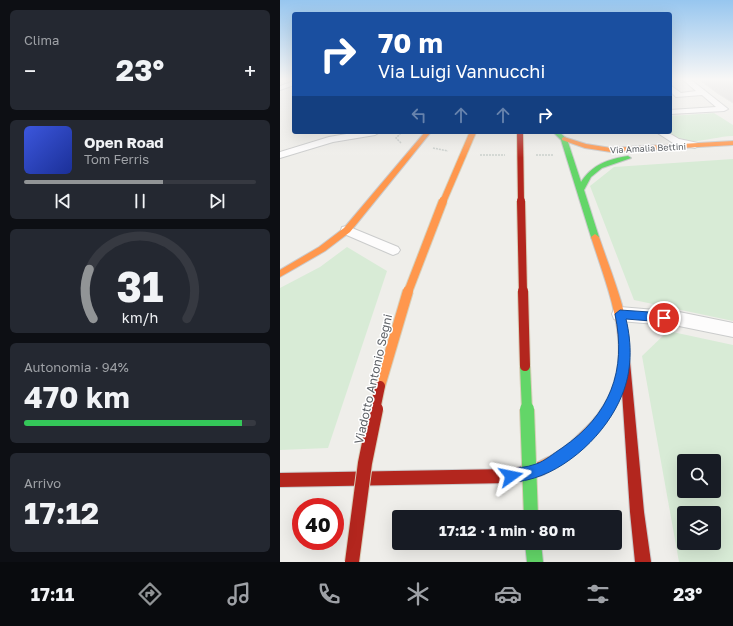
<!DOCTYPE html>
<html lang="it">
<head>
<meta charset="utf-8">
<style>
  :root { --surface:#171b24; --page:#242831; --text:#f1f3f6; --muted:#9ea1a6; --line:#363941; --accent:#919496 }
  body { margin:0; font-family:"Golos Text",sans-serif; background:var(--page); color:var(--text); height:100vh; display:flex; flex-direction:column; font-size:15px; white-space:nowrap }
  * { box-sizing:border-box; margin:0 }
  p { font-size:13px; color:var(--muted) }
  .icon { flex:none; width:22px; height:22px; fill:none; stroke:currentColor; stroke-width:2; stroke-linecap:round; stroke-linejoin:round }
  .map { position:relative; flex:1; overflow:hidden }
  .drawer { display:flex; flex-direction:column; gap:10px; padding:10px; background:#0d0f14; width:280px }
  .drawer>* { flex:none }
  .top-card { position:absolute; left:12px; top:12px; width:380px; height:122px; border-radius:4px; box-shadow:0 4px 16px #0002; background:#1a4fa0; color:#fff; overflow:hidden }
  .buttons { position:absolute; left:397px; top:454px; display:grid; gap:8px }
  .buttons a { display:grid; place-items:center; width:44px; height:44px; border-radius:4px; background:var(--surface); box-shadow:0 4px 16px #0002; font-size:20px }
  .speed { position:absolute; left:12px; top:498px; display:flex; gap:8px; font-size:20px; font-weight:700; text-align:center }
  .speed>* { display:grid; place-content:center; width:52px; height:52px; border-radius:50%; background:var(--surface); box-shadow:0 4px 16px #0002; line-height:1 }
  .speed .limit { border:6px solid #d22; background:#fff; color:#111 }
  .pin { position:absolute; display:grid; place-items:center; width:34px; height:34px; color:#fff; margin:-17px; border:2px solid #fff; border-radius:50%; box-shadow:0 1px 4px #0007 }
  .me { position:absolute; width:44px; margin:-22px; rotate:78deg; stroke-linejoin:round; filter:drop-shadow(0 0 3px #0008) }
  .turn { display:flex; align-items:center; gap:14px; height:84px; padding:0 20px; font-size:18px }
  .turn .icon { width:52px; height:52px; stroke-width:2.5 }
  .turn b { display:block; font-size:28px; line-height:34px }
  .lanes { display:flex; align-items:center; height:38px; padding:0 20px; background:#0003; justify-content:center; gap:20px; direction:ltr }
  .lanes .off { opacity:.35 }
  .big { font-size:30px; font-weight:700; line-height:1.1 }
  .drawer .widget { flex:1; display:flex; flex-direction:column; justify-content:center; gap:6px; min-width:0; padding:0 14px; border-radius:6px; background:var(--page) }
  .drawer .dial { align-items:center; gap:0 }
  .dial svg { height:104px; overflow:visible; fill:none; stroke:var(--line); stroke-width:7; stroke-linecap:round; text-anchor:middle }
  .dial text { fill:var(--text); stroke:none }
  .song { display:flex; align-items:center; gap:12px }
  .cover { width:48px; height:48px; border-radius:6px; background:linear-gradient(135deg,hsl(230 70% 55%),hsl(230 70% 35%)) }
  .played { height:4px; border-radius:2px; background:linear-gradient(90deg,var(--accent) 60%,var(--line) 60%) }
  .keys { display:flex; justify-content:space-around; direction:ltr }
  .heat { display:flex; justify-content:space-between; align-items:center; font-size:22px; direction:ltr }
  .charge { height:6px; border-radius:3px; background:linear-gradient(90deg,#34c759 94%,var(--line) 0) }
  .trip { position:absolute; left:112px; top:510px; width:230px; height:40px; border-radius:4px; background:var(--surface); box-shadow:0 4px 16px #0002; font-weight:700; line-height:40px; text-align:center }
  .menu { display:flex; height:64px; justify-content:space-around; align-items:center; background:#090b0e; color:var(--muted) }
  .menu .icon { width:28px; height:28px }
  .menu .active { color:var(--accent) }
  .menu b { font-size:18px; color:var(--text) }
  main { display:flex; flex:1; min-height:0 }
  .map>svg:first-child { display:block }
  .green { fill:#d8ebd6; fill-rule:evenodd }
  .building { fill:#d6d5d3; stroke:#deddd9 }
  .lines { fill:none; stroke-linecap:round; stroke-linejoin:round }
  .street-casing { stroke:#cbcccc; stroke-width:2 }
  .fast-casing { stroke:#cacacb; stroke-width:2 }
  .slow-casing { stroke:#cacacb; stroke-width:2 }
  .jam-casing { stroke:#cacacb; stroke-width:2 }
  .path { stroke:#cacfcc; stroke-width:1.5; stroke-dasharray:2 1; stroke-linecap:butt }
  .street { fill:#fdfcfc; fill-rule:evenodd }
  .fast { fill:#63d668; fill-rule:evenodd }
  .slow { fill:#ff974d; fill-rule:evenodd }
  .jam { fill:#b3261e; fill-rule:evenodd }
  .fast-bridge-far1-casing { stroke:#d7ceb8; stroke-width:12; stroke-linecap:butt }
  .fast-bridge-casing { stroke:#d7ceb8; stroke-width:16; stroke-linecap:butt }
  .slow-bridge-far2-casing { stroke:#d7ceb8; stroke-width:8; stroke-linecap:butt }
  .slow-bridge-far1-casing { stroke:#d7ceb8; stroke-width:10; stroke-linecap:butt }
  .slow-bridge-casing { stroke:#d7ceb8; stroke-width:12; stroke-linecap:butt }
  .jam-bridge-far3-casing { stroke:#d7ceb8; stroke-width:8; stroke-linecap:butt }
  .jam-bridge-far2-casing { stroke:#d7ceb8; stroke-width:10; stroke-linecap:butt }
  .jam-bridge-far1-casing { stroke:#d7ceb8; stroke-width:12; stroke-linecap:butt }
  .jam-bridge-casing { stroke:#d7ceb8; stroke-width:16; stroke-linecap:butt }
  .fast-bridge-far1 { stroke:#63d668; stroke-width:10 }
  .fast-bridge { stroke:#63d668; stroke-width:14 }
  .slow-bridge-far2 { stroke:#ff974d; stroke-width:6 }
  .slow-bridge-far1 { stroke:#ff974d; stroke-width:8 }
  .slow-bridge { stroke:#ff974d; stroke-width:10 }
  .jam-bridge-far3 { stroke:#b3261e; stroke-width:6 }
  .jam-bridge-far2 { stroke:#b3261e; stroke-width:8 }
  .jam-bridge-far1 { stroke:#b3261e; stroke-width:10 }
  .jam-bridge { stroke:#b3261e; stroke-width:14 }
  .route { fill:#1a73e8; stroke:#114b97 }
  .labels { text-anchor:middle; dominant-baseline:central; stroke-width:3; stroke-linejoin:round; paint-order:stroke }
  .far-street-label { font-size:9px; fill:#5f6368; stroke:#fff }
  .near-street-label { font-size:12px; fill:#5f6368; stroke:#fff }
</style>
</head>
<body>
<main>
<section class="drawer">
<div class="widget"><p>Clima</p>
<div class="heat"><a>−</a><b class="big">23°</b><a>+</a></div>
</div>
<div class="widget">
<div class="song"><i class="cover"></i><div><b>Open Road</b><p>Tom Ferris</p></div></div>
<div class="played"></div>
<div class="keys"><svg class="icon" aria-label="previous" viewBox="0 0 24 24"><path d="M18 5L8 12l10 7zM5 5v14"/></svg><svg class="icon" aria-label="pause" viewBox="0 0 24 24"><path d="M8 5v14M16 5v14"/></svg><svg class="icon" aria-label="next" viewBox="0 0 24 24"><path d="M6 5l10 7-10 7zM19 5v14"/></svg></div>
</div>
<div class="widget dial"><svg viewBox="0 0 100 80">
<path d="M14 69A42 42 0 1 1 86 69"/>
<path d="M14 69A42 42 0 0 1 11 31" stroke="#919496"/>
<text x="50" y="56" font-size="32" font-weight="700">31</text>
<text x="50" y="72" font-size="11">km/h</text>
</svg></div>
<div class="widget"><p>Autonomia · 94%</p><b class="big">470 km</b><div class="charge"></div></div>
<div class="widget"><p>Arrivo</p><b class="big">17:12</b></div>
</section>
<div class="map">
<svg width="453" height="562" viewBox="0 0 453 562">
  <rect width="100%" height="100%" fill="#efeeea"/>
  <path class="green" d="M434 113 453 125V136C432 136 406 150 389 132L390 116Z
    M453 159V321L354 300 310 186 334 167Z
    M67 247 107 271 48 448 0 450V288L40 267Z
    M388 331 453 345V562H399L362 356ZM404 461H434V491H404ZM404 513H434V543H404Z"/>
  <path class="building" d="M418 79H453V103L437 93Z"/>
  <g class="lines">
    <defs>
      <path id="street" d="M402 79H410L448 109 444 111 390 114V110L436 107 422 95 396 97 390 91V85L401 93 416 91Z
        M14 81V85L0 90V86Z
        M78 132H100L95 135 53 142 0 158V152L49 137Z
        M376 132H387L399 139 418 143 420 145 415 148 393 143Z
        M67 226 118 247 120 250 118 253 113 255 62 233 61 230 62 227Z
        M340 307 399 312 453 323V337L399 326 340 321 334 319 332 314 334 309Z"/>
      <path id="fast" d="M273 132H279L287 139 301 182C312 165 328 159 348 156L351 158 322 168 311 177 304 190 319 237 318 239H312L311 237 281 140Z
        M245 543H261L263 562H247Z"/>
      <path id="slow" d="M145 132H151L70 232 45 251 0 277V270L39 247 64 228Z
        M284 137 306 144 331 148 453 141V145L331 152 305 148 282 140V138Z
        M315 234 319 237C342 305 374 366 320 430 304 449 283 466 260 476L255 474 253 469C254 467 255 465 256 464 260 460 267 458 272 455 283 449 292 441 301 432 365 375 333 305 311 237Z"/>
      <path id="jam" d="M345 357 349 358 350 362 364 512 371 562H355L350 512 340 362 341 358Z
        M260 462 265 464 267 469 265 474 248 480 231 483 0 487V473L231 469Z"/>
    </defs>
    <use href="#street" class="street-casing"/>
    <use href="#fast" class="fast-casing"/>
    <use href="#slow" class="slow-casing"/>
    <use href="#jam" class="jam-casing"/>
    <path class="path" d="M121 143 116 138 122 132
      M153 148 168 151
      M200 155H225
      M256 155H273"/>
    <use href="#street" class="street"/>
    <use href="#fast" class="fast"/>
    <use href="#slow" class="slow"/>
    <use href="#jam" class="jam"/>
    <defs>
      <path id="fast-bridge-far1" d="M245 366 247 410"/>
      <path id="fast-bridge" d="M247 409 251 517"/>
      <path id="slow-bridge-far2" d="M163 202 193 132"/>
      <path id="slow-bridge-far1" d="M128 292 163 201"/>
      <path id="slow-bridge" d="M100 386 128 291"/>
      <path id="jam-bridge-far3" d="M240 132 241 202"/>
      <path id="jam-bridge-far2" d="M241 201 243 292"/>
      <path id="jam-bridge-far1" d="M243 291 245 366
        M95 410 100 386"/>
      <path id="jam-bridge" d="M72 562 85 463 96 409"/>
    </defs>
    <use href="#fast-bridge-far1" class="fast-bridge-far1-casing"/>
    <use href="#fast-bridge" class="fast-bridge-casing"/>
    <use href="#slow-bridge-far2" class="slow-bridge-far2-casing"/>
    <use href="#slow-bridge-far1" class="slow-bridge-far1-casing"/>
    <use href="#slow-bridge" class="slow-bridge-casing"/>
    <use href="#jam-bridge-far3" class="jam-bridge-far3-casing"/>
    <use href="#jam-bridge-far2" class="jam-bridge-far2-casing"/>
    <use href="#jam-bridge-far1" class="jam-bridge-far1-casing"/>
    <use href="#jam-bridge" class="jam-bridge-casing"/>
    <use href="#fast-bridge-far1" class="fast-bridge-far1"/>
    <use href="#fast-bridge" class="fast-bridge"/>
    <use href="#slow-bridge-far2" class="slow-bridge-far2"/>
    <use href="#slow-bridge-far1" class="slow-bridge-far1"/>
    <use href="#slow-bridge" class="slow-bridge"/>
    <use href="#jam-bridge-far3" class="jam-bridge-far3"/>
    <use href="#jam-bridge-far2" class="jam-bridge-far2"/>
    <use href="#jam-bridge-far1" class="jam-bridge-far1"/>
    <use href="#jam-bridge" class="jam-bridge"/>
  </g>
  <linearGradient id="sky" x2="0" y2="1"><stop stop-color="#97c6ef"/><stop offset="0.5" stop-color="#f8f7f6"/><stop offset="1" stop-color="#f8f7f6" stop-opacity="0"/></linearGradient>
  <rect width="453" height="158" fill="url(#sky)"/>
  <path class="route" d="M340 310 384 313 389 318 384 322 346 319C352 344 352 371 342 395 327 433 287 471 247 480 240 481 233 484 226 481L224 476 226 471C236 467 246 468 256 464 265 461 274 453 282 448 330 415 347 371 335 314Z"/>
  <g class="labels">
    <g class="far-street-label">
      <text transform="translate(368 148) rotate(-3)">Via Amalia Bettini</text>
    </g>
    <g class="near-street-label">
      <text transform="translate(93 379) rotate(-77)">Viadotto Antonio Segni</text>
    </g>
  </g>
</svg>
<div class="buttons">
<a><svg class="icon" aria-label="search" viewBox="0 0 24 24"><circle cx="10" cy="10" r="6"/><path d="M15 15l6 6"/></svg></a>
<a><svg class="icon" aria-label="layers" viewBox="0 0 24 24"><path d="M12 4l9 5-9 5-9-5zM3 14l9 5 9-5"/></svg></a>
</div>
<div class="speed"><div class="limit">40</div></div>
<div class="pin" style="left:384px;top:318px;background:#d93025"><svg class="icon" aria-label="arrive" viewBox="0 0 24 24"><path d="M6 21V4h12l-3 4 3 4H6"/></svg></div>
<svg class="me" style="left:231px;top:476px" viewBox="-20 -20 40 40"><path d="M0-17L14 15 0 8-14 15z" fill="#1a73e8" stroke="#fff" stroke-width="4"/></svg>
<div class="trip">17:12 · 1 min · 80 m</div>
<div class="top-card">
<div class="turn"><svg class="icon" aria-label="right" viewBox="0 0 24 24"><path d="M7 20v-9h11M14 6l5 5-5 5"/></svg><div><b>70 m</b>Via Luigi Vannucchi</div></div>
<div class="lanes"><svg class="icon off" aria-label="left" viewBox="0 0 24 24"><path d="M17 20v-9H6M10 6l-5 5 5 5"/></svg><svg class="icon off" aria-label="ahead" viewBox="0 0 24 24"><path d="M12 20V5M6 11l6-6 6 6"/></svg><svg class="icon off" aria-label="ahead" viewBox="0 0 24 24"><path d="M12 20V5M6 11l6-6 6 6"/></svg><svg class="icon" aria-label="right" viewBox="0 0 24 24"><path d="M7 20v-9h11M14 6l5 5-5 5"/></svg></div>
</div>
</div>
</main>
<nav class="menu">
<b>17:11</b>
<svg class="icon active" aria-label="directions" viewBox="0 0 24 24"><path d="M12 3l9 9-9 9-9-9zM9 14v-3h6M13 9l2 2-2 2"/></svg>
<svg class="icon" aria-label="music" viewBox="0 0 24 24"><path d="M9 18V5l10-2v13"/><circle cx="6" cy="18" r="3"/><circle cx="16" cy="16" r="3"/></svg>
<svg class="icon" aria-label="phone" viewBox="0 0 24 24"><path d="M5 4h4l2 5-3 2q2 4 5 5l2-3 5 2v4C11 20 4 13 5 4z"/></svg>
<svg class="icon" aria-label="climate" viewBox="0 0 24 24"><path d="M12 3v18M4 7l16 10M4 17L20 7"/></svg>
<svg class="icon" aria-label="car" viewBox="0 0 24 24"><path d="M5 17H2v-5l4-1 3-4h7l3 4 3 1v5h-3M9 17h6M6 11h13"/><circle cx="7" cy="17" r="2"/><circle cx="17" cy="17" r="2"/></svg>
<svg class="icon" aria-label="filters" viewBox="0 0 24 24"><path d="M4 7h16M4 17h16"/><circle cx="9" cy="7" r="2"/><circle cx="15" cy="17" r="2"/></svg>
<b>23°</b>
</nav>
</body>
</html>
